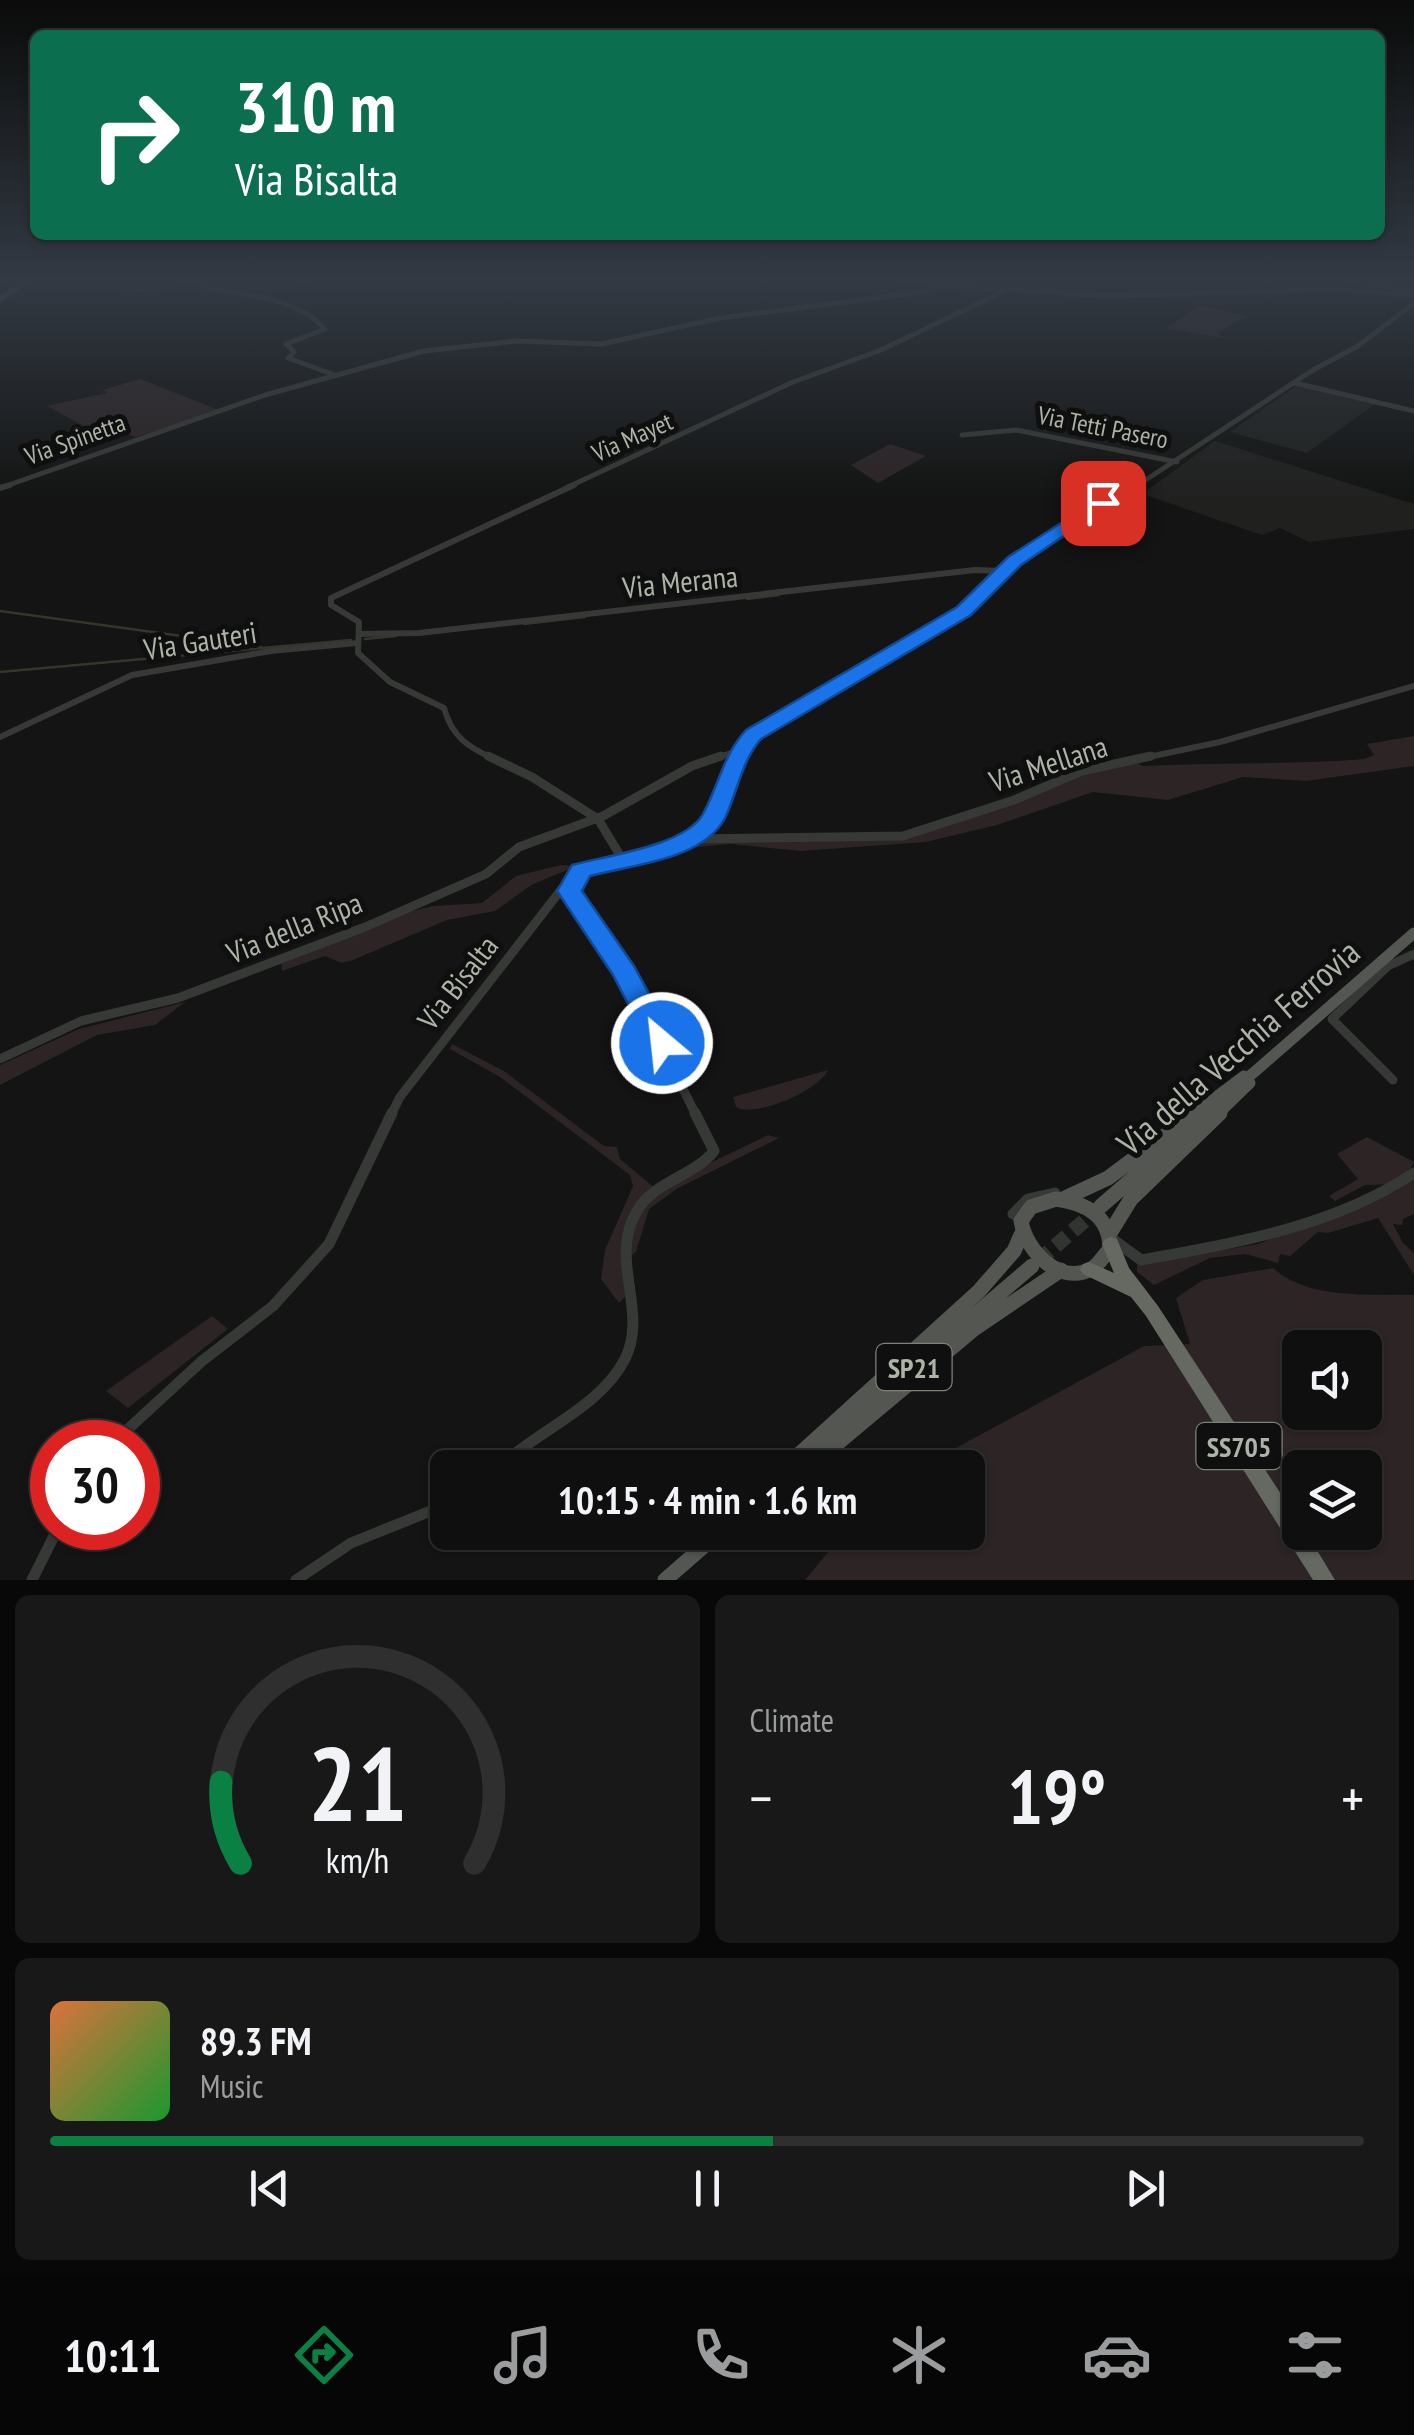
<!DOCTYPE html>
<html lang="en">
<head>
<meta charset="utf-8">
<style>
  :root { --surface:#0e0f0e; --page:#171817; --text:#f1f3f6; --muted:#9b9c9e; --line:#2e2f2e; --accent:#0b8043 }
  body { margin:0; font-family:"PT Sans Narrow",sans-serif; background:var(--page); color:var(--text); height:100vh; display:flex; flex-direction:column; font-size:38px; white-space:nowrap }
  * { box-sizing:border-box; margin:0 }
  p { font-size:32px; color:var(--muted) }
  .icon { flex:none; width:55px; height:55px; fill:none; stroke:currentColor; stroke-width:2; stroke-linecap:round; stroke-linejoin:round }
  .map { position:relative; height:1580px; overflow:hidden }
  .side { display:flex; flex-direction:column; gap:15px; padding:15px; background:#080808; flex:1 }
  .side>* { flex:none }
  .top-card { position:absolute; left:30px; top:30px; width:1355px; height:210px; border-radius:15px; box-shadow:0 2px 8px #0004,0 0 0 2px var(--line); background:#0b6e4f; color:#fff; overflow:hidden }
  .controls { position:absolute; left:1282px; top:1330px; display:grid; gap:20px }
  .controls a { display:grid; place-items:center; width:100px; height:100px; border-radius:15px; background:var(--surface); box-shadow:0 2px 8px #0004,0 0 0 2px var(--line); font-size:50px }
  .speed { position:absolute; left:30px; top:1420px; display:flex; gap:20px; font-size:50px; font-weight:700; text-align:center }
  .speed>* { display:grid; place-content:center; width:130px; height:130px; border-radius:50%; background:var(--surface); box-shadow:0 2px 8px #0004,0 0 0 2px var(--line); line-height:1 }
  .speed .limit { border:15px solid #d22; background:#fff; color:#111 }
  .pin { position:absolute; display:grid; place-items:center; width:85px; height:85px; color:#fff; margin:-42px; border-radius:20px; box-shadow:0 5px 15px #0006 }
  .me { position:absolute; width:110px; margin:-55px; rotate:332deg; stroke-linejoin:round; filter:drop-shadow(0 0 8px #0008) }
  .turn { display:flex; align-items:center; gap:35px; height:210px; padding:0 40px; font-size:45px }
  .turn .icon { width:130px; height:130px; stroke-width:2.5 }
  .turn b { display:block; font-size:70px; line-height:85px }
  .big { font-size:75px; font-weight:800; line-height:1.1 }
  .side .card { flex:1; display:flex; flex-direction:column; justify-content:center; gap:15px; min-width:0; padding:0 35px; border-radius:15px; background:var(--page) }
  .side .dial { align-items:center; gap:0 }
  .dial svg { height:260px; overflow:visible; fill:none; stroke:var(--line); stroke-width:7; stroke-linecap:round; text-anchor:middle }
  .dial text { fill:var(--text); stroke:none }
  .song { display:flex; align-items:center; gap:30px }
  .cover { width:120px; height:120px; border-radius:15px; background:linear-gradient(135deg,hsl(20 70% 55%),hsl(130 70% 35%)) }
  .played { height:10px; border-radius:5px; background:linear-gradient(90deg,var(--accent) 55%,var(--line) 55%) }
  .keys { display:flex; justify-content:space-around; direction:ltr }
  .heat { display:flex; justify-content:space-between; align-items:center; font-size:55px; direction:ltr }
  .side .tiles { flex:1; display:grid; gap:15px; grid-template-columns:1fr 1fr }
  .card:last-child { grid-column:span 2 }
  .trip { position:absolute; left:430px; top:1450px; width:555px; height:100px; border-radius:15px; background:var(--surface); box-shadow:0 2px 8px #0004,0 0 0 2px var(--line); font-weight:800; line-height:100px; text-align:center }
  .tab-bar { display:flex; height:160px; justify-content:space-around; align-items:center; background:#060606; color:var(--muted) }
  .tab-bar .icon { width:70px; height:70px }
  .tab-bar .on { color:var(--accent) }
  .tab-bar b { font-size:45px; color:var(--text) }
  .map>svg:first-child { display:block }
  .built { fill:#20211f }
  .green { fill:#2c2425; fill-rule:evenodd }
  .lines { fill:none; stroke-linecap:round; stroke-linejoin:round }
  .stream { stroke:#34362b; stroke-width:2.5 }
  .canal { stroke:#34362b; stroke-width:4 }
  .major-tunnel { stroke:#323430; stroke-width:15; stroke-dasharray:15 8; stroke-linecap:butt }
  .minor-far3 { stroke:#363935; stroke-width:5 }
  .minor-far2 { stroke:#363935; stroke-width:6 }
  .minor-far1 { stroke:#363935; stroke-width:9 }
  .minor { stroke:#363935; stroke-width:11 }
  .major-far2 { stroke:#545751; stroke-width:6 }
  .major-far1 { stroke:#545751; stroke-width:11 }
  .major { stroke:#545751; stroke-width:15 }
  .highway { fill:#656961; fill-rule:evenodd }
  .route { fill:#1a73e8; stroke:#114b97; stroke-width:2.5 }
  .labels { text-anchor:middle; dominant-baseline:central; stroke-width:10; stroke-linejoin:round; paint-order:stroke }
  .far-street-label { font-size:25px; fill:#adb3a6; stroke:#0e0f0e }
  .shield { fill:#0e0f0e; stroke:#7d8278; stroke-width:2.5 }
  .shield-label { font-size:28px; font-weight:bold; fill:#adb3a6 }
  .street-label { font-size:30px; fill:#adb3a6; stroke:#0e0f0e }
  .near-street-label { font-size:35px; fill:#adb3a6; stroke:#0e0f0e }
</style>
</head>
<body>
<div class="map">
<svg width="1414" height="1580" viewBox="0 0 1414 1580">
  <rect width="100%" height="100%" fill="#131413"/>
  <path class="built" d="M1299 384 1376 403 1307 453 1230 432Z
    M1215 441 1414 504V529L1309 542 1280 528 1262 535 1142 494Z"/>
  <path class="green" d="M1201 305 1247 316 1217 333 1224 338 1166 328Z
    M140 379 221 411 135 437 121 430 102 436 47 406 107 393 103 390Z
    M890 444 926 456 878 483 851 465Z
    M1414 736V766L1306 781 1243 777 1168 800 1093 792 997 825 926 842 801 851 730 844 667 850 704 841 898 838 1077 775 1137 762 1142 766C1217 762 1290 765 1364 759L1374 755 1367 744Z
    M561 865 577 866 533 884 495 911 447 920 353 960 341 963 325 956 282 971 281 963 400 914 433 906 482 903 516 876Z
    M185 1002 155 1025 97 1035 0 1085V1065L79 1029Z
    M452 1044 504 1071 604 1146 617 1147 620 1159 656 1189 768 1135 779 1138 678 1188 649 1209 636 1252 627 1259 632 1290 619 1303 601 1279 605 1250 633 1186 630 1175 500 1077 450 1049Z
    M828 1070C819 1091 755 1118 736 1107L733 1097Z
    M1367 1137 1414 1162 1408 1173 1414 1176V1214L1403 1219 1402 1225 1393 1224 1403 1243 1414 1253V1275L1378 1218 1328 1233 1318 1232 1290 1256 1280 1254 1278 1263 1245 1254 1210 1258 1154 1285 1137 1272V1265L1258 1244 1396 1191 1405 1184 1365 1185 1335 1201 1329 1196 1358 1179 1337 1154Z
    M1273 1268C1308 1300 1370 1294 1414 1295V1580H805L844 1533 968 1532V1468L921 1467 1144 1346 1190 1344 1176 1298 1203 1280ZM1300 1348H1365V1412H1300ZM1300 1468H1365V1532H1300Z
    M212 1316 228 1329 128 1408 106 1391Z"/>
  <g class="lines">
    <path class="stream" d="M206 280C247 288 276 294 316 278
      M29 285 101 284 142 291 198 280
      M747 599 779 595
      M0 611 261 647
      M524 624 585 617
      M365 639 396 636
      M0 672 351 640"/>
    <path class="canal" d="M900 278 942 283
      M1033 289 1067 291"/>
    <path class="major-tunnel" d="M1038 1261 1097 1210"/>
    <path class="minor-far3" d="M0 278 27 281
      M203 278 198 282 204 287C242 295 298 297 325 329L286 344 294 352 288 358 335 375
      M1322 278 1410 290
      M1295 383 1414 411
      M962 435 1016 430 1177 462
      M3 487 265 395 424 351 516 341 602 344 720 318 916 293 940 285 1108 296 1338 289 1414 295
      M568 487 793 382 881 350 1004 291
      M1135 487 1313 370 1358 346 1414 303"/>
    <path class="minor-far2" d="M0 488 10 485
      M359 634 419 633 975 570 1004 571
      M0 737 132 675 271 651 357 643
      M494 759C468 747 452 737 444 708L390 682 358 653 359 622 331 605V598L574 485
      M713 759 740 750
      M738 759 762 728 964 611 1014 561 1139 485
      M1139 759 1220 742 1414 686"/>
    <path class="minor-far1" d="M488 756 532 777 598 819 618 852
      M695 839 903 836 1014 800 1082 771 1151 756
      M579 873 570 891 625 972 696 1115
      M0 1059 81 1021 178 998 365 927 486 874 519 847 603 816 692 766 721 756
      M1393 1080 1332 1019 1388 966 1414 954
      M1159 1102 1176 1115
      M391 1115 400 1097 571 877C613 852 682 863 712 821 725 802 730 777 740 756"/>
    <path class="minor" d="M1172 1122 1173 1113
      M1023 1218 1013 1214 1028 1199 1055 1193
      M1115 1241 1141 1260C1235 1243 1333 1227 1414 1173
      M114 1442 202 1361 273 1306 329 1244 392 1113
      M498 1468C536 1431 600 1408 625 1359 649 1310 608 1260 637 1211 654 1181 693 1177 714 1151L695 1113
      M32 1580 58 1528
      M296 1580 351 1543 448 1504"/>
    <path class="major-far2" d="M0 299 32 278"/>
    <path class="major-far1" d="M1192 1115 1244 1076
      M1205 1115 1414 933
      M1217 1115 1250 1083"/>
    <path class="major" d="M1065 1198 1108 1178 1195 1113
      M1056 1199C1086 1203 1110 1216 1110 1249 1105 1254 1099 1264 1093 1268 1060 1287 1026 1251 1021 1221L1031 1207Z
      M1101 1206 1208 1113
      M1110 1233 1131 1199 1220 1113
      M784 1468 979 1291 1014 1251 1021 1235
      M796 1468 1032 1266
      M808 1468 974 1329 1061 1270
      M665 1580 720 1532"/>
    <path class="highway" d="M1111 1237 1117 1239 1129 1268 1158 1306 1300 1523V1532H1306L1335 1580H1313L1146 1316 1131 1297 1083 1274 1080 1269 1083 1264 1089 1262 1114 1273 1102 1244 1105 1239Z"/>
  </g>
  <linearGradient id="sky" x2="0" y2="1"><stop stop-color="#0a0b0a"/><stop offset="0.56" stop-color="#333a44"/><stop offset="1" stop-color="#333a44" stop-opacity="0"/></linearGradient>
  <rect width="1414" height="499" fill="url(#sky)"/>
  <path class="route" d="M1097 500 1112 503 1021 565 971 615 761 739C741 762 738 791 725 818 703 860 631 865 590 876L582 891 634 966 676 1043 662 1053 652 1050 613 975 557 891 572 865C605 856 685 846 703 814 719 785 723 755 746 730L957 607 1008 557Z"/>
  <g class="labels">
    <g class="far-street-label">
      <text transform="translate(1103 427) rotate(11)">Via Tetti Pasero</text>
      <text transform="translate(632 437) rotate(-24)">Via Mayet</text>
      <text transform="translate(75 439) rotate(-20)">Via Spinetta</text>
    </g>
    <g class="shield">
      <rect x="876.5" y="1344" width="75" height="46" rx="8"/>
      <rect x="1196.5" y="1423" width="85" height="46" rx="8"/>
    </g>
    <g class="shield-label">
      <text x="914" y="1367">SP21</text>
      <text x="1239" y="1446">SS705</text>
    </g>
    <g class="street-label">
      <text transform="translate(680 581) rotate(-6)">Via Merana</text>
      <text transform="translate(200 640) rotate(-9)">Via Gauteri</text>
      <text transform="translate(1048 763) rotate(-18)">Via Mellana</text>
      <text transform="translate(294 927) rotate(-22)">Via della Ripa</text>
      <text transform="translate(457 982) rotate(-52)">Via Bisalta</text>
    </g>
    <g class="near-street-label">
      <text transform="translate(1238 1047) rotate(-41)">Via della Vecchia Ferrovia</text>
    </g>
  </g>
</svg>
<div class="controls">
<a><svg class="icon" aria-label="sound" viewBox="0 0 24 24"><path d="M4 9h4l5-4v14l-5-4H4zM17 9q2 3 0 6"/></svg></a>
<a><svg class="icon" aria-label="layers" viewBox="0 0 24 24"><path d="M12 4l9 5-9 5-9-5zM3 14l9 5 9-5"/></svg></a>
</div>
<div class="speed"><div class="limit">30</div></div>
<div class="pin" style="left:1103px;top:503px;background:#d93025"><svg class="icon" aria-label="arrive" viewBox="0 0 24 24"><path d="M6 21V4h12l-3 4 3 4H6"/></svg></div>
<svg class="me" style="left:662px;top:1043px" viewBox="-20 -20 40 40"><circle r="17" fill="#1a73e8" stroke="#fff" stroke-width="3"/><path d="M0-11L8 9 0 5-8 9z" fill="#fff"/></svg>
<div class="trip">10:15 · 4 min · 1.6 km</div>
<div class="top-card">
<div class="turn"><svg class="icon" aria-label="right" viewBox="0 0 24 24"><path d="M7 20v-9h11M14 6l5 5-5 5"/></svg><div><b>310 m</b>Via Bisalta</div></div>
</div>
</div>
<section class="side">
<div class="tiles">
<div class="card dial"><svg viewBox="0 0 100 80">
<path d="M14 69A42 42 0 1 1 86 69"/>
<path d="M14 69A42 42 0 0 1 8 44" stroke="#0b8043"/>
<text x="50" y="56" font-size="32" font-weight="700">21</text>
<text x="50" y="72" font-size="11">km/h</text>
</svg></div>
<div class="card"><p>Climate</p>
<div class="heat"><a>−</a><b class="big">19°</b><a>+</a></div>
</div>
<div class="card">
<div class="song"><i class="cover"></i><div><b>89.3 FM</b><p>Music</p></div></div>
<div class="played"></div>
<div class="keys"><svg class="icon" aria-label="previous" viewBox="0 0 24 24"><path d="M18 5L8 12l10 7zM5 5v14"/></svg><svg class="icon" aria-label="pause" viewBox="0 0 24 24"><path d="M8 5v14M16 5v14"/></svg><svg class="icon" aria-label="next" viewBox="0 0 24 24"><path d="M6 5l10 7-10 7zM19 5v14"/></svg></div>
</div>
</div>
</section>
<nav class="tab-bar">
<b>10:11</b>
<svg class="icon on" aria-label="directions" viewBox="0 0 24 24"><path d="M12 3l9 9-9 9-9-9zM9 14v-3h6M13 9l2 2-2 2"/></svg>
<svg class="icon" aria-label="music" viewBox="0 0 24 24"><path d="M9 18V5l10-2v13"/><circle cx="6" cy="18" r="3"/><circle cx="16" cy="16" r="3"/></svg>
<svg class="icon" aria-label="phone" viewBox="0 0 24 24"><path d="M5 4h4l2 5-3 2q2 4 5 5l2-3 5 2v4C11 20 4 13 5 4z"/></svg>
<svg class="icon" aria-label="climate" viewBox="0 0 24 24"><path d="M12 3v18M4 7l16 10M4 17L20 7"/></svg>
<svg class="icon" aria-label="car" viewBox="0 0 24 24"><path d="M5 17H2v-5l4-1 3-4h7l3 4 3 1v5h-3M9 17h6M6 11h13"/><circle cx="7" cy="17" r="2"/><circle cx="17" cy="17" r="2"/></svg>
<svg class="icon" aria-label="filters" viewBox="0 0 24 24"><path d="M4 7h16M4 17h16"/><circle cx="9" cy="7" r="2"/><circle cx="15" cy="17" r="2"/></svg>
</nav>
</body>
</html>
